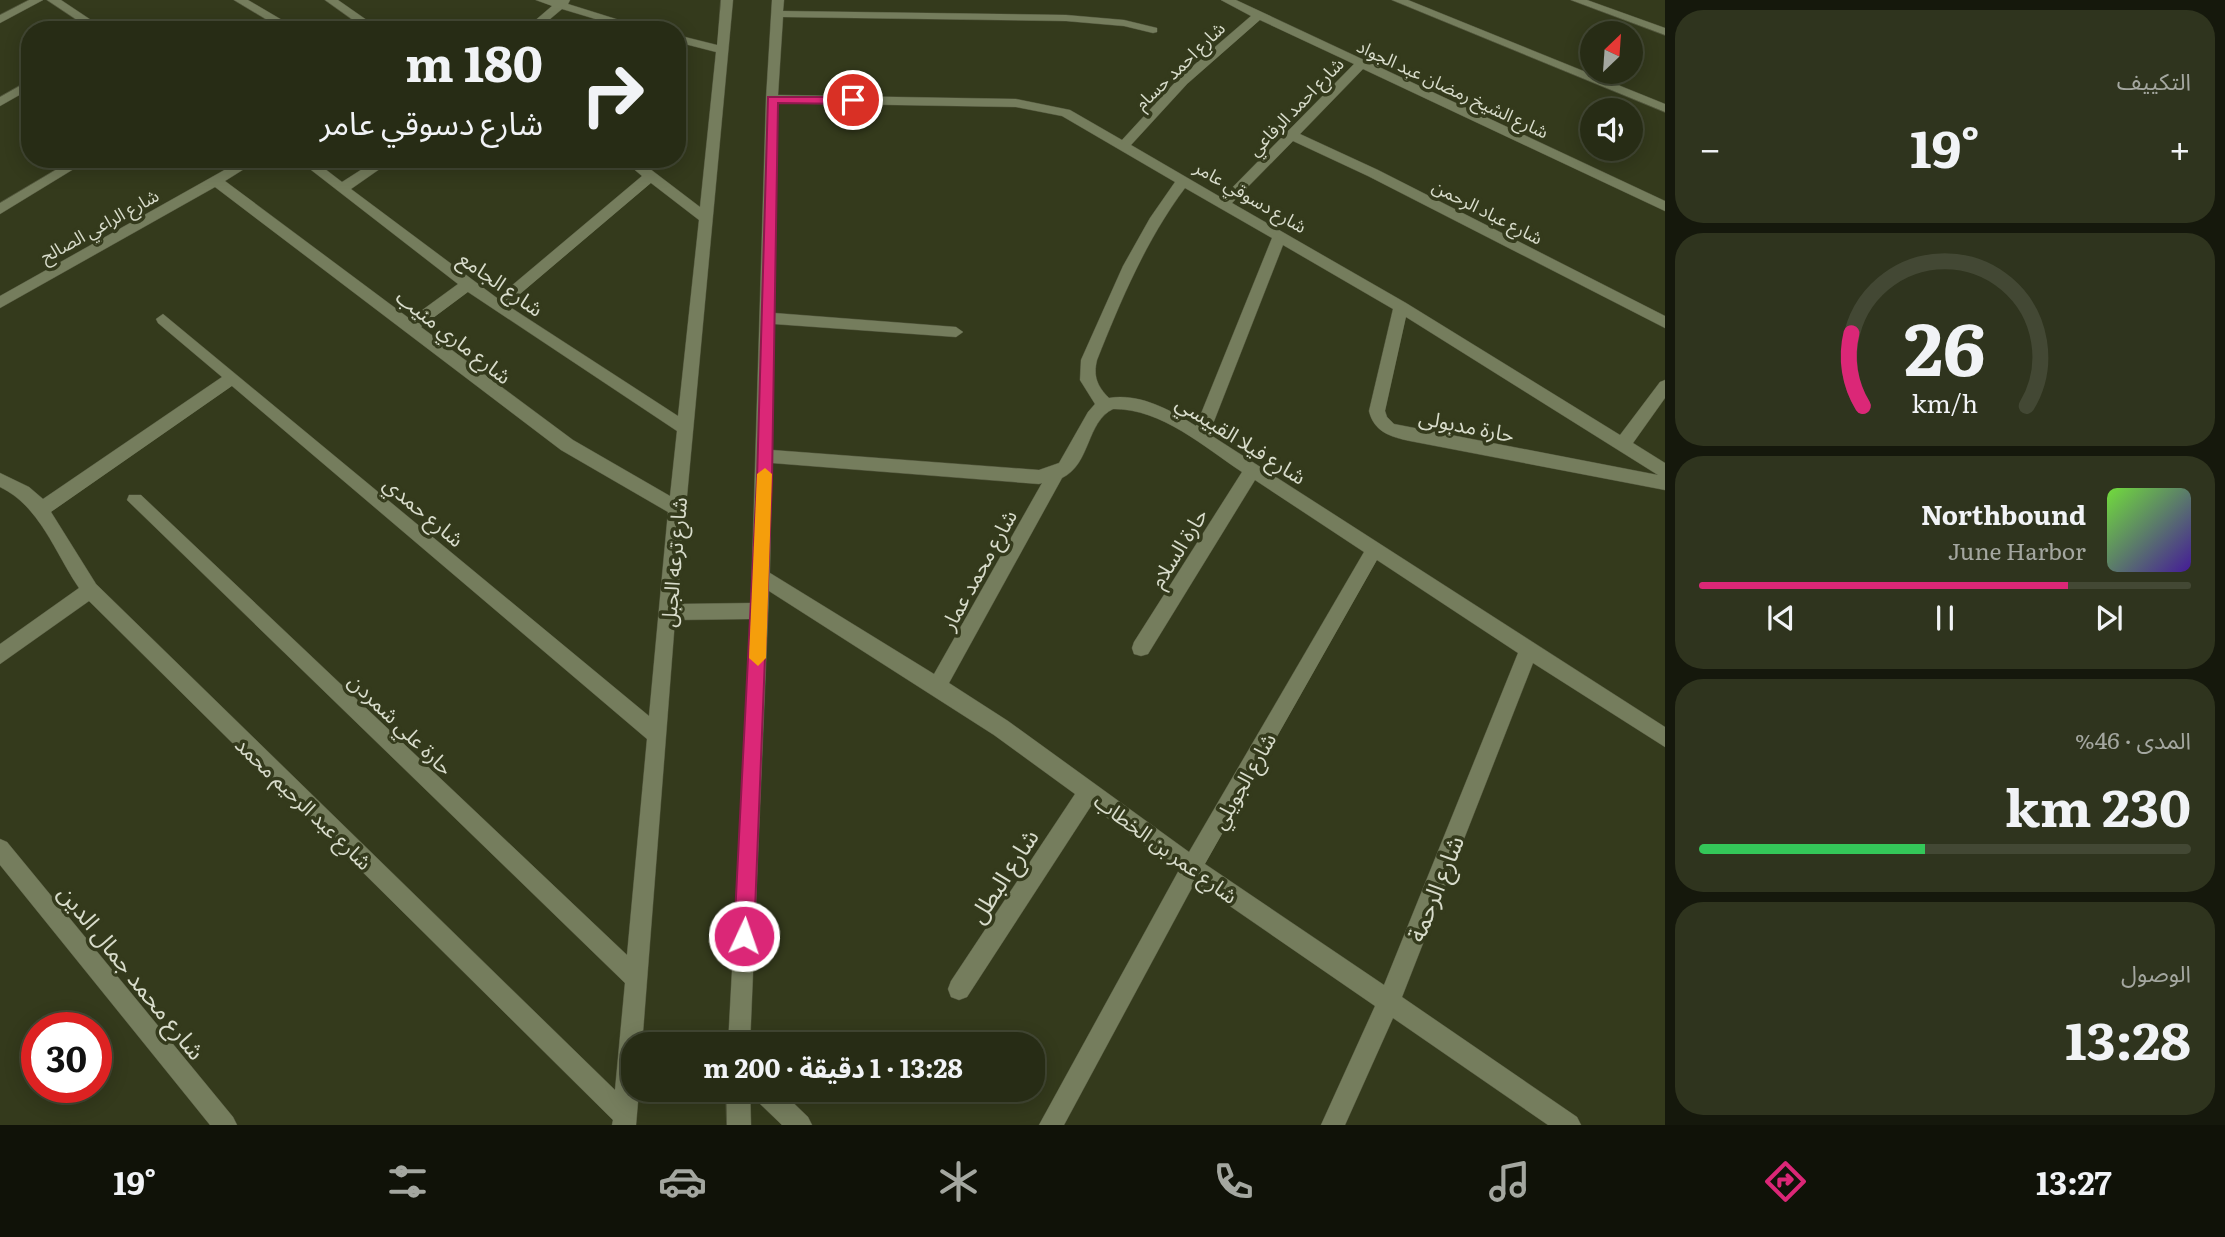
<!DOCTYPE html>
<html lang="ar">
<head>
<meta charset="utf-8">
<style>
  :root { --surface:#272c15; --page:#2f341e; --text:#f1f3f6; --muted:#a4a7a0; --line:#434834; --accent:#db2777 }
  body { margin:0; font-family:Literata,"Noto Sans Arabic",serif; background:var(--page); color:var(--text); direction:rtl; height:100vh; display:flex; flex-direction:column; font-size:26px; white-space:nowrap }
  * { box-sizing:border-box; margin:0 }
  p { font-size:23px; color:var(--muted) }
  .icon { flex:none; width:38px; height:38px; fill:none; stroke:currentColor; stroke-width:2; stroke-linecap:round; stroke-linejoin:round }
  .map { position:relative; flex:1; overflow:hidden; direction:ltr }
  .panel { display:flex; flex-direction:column; gap:10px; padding:10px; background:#15180c; width:560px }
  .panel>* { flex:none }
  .banner { position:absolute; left:21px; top:21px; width:665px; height:147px; border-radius:28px; box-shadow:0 4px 18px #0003,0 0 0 2px var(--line); direction:rtl; background:#272c15; color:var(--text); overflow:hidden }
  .needle { width:46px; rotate:25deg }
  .controls { position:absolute; left:1580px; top:21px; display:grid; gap:14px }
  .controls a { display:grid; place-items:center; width:63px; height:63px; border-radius:50%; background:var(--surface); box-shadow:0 4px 18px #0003,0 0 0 2px var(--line); font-size:35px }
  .speed { position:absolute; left:21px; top:1012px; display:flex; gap:14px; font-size:35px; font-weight:700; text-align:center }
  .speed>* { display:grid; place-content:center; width:91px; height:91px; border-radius:50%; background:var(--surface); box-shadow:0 4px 18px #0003,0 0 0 2px var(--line); line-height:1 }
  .speed .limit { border:10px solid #d22; background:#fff; color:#111 }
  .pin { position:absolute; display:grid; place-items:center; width:60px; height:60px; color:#fff; margin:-30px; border:4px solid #fff; border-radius:50%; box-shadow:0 2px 7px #0007 }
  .me { position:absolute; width:77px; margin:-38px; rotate:3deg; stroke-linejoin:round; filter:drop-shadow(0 0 5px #0008) }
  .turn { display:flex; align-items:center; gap:24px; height:147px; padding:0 28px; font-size:32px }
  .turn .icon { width:91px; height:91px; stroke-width:2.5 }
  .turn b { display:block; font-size:49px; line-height:60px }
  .big { font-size:52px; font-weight:700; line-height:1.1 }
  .panel .tile { flex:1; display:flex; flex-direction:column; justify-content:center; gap:10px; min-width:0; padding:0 24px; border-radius:28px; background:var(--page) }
  .panel .dial { align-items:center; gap:0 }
  .dial svg { height:182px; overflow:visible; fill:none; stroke:var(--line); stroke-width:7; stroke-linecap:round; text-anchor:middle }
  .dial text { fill:var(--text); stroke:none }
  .song { display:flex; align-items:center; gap:21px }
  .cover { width:84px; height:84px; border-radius:10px; background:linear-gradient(135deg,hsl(100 70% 55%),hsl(260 70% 35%)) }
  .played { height:7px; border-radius:4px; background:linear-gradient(90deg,var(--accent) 75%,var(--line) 75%) }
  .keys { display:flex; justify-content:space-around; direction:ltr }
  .heat { display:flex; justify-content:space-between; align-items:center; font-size:38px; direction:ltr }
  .charge { height:10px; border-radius:5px; background:linear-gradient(90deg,#34c759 46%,var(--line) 0) }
  .trip { position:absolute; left:621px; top:1032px; width:424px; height:70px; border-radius:28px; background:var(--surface); box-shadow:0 4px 18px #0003,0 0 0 2px var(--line); font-weight:700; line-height:70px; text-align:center; direction:rtl }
  .tab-bar { display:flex; height:112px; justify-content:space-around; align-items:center; background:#101208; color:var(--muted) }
  .tab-bar .icon { width:49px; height:49px }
  .tab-bar .selected { color:var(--accent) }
  .tab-bar b { font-size:32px; color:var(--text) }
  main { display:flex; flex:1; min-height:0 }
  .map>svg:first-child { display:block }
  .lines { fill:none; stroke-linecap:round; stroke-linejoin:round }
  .minor-casing { stroke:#51553c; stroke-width:1 }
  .minor { fill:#757d5d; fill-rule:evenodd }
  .route { fill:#db2777; stroke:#8e194d; stroke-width:2 }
  .slow { fill:#f59e0b }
  .labels { text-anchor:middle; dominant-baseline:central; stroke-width:7; stroke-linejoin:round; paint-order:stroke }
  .far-street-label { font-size:18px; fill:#d8dccb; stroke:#343a1c }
  .street-label { font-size:21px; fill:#d8dccb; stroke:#343a1c }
  .near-street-label { font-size:24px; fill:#d8dccb; stroke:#343a1c }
</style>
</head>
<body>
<main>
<section class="panel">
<div class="tile"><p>التكييف</p>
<div class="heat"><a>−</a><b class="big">19°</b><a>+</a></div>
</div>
<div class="tile dial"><svg viewBox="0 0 100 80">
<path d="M14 69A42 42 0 1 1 86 69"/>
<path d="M14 69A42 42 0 0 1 9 37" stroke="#db2777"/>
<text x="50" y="56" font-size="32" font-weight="700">26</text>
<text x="50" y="72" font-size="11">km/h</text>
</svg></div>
<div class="tile">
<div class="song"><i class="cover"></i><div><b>Northbound</b><p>June Harbor</p></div></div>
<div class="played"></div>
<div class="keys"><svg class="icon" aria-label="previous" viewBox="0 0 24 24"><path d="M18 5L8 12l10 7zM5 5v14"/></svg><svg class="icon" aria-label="pause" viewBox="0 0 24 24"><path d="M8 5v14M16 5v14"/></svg><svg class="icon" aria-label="next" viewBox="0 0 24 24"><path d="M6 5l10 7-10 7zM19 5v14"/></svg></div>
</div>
<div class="tile"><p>المدى · 46%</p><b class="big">230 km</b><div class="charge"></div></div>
<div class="tile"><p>الوصول</p><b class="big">13:28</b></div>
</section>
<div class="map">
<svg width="1665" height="1125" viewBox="0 0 1665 1125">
  <rect width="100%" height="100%" fill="#343a1c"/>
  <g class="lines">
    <defs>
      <path id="minor" d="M29 0H43L0 23V15Z
        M47 0H61L106 30H92Z
        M234 0H248L299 30H284Z
        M325 0H338L381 30H367Z
        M536 0H570L568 4 651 30H632L562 9 537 30H524L552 6Z
        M721 0H733L677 604 751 603 766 99 772 0H784L783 11 1066 15 1124 20 1157 28V32L1153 33 1124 26 1066 21 783 17 778 95 1016 99 1070 110 1122 140 1179 78 1251 16 1221 0H1236L1665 201V211L1363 69 1300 134 1378 170 1665 316V328L1368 176 1293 141 1232 203 1406 303 1620 435 1660 382 1665 380V398L1633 443 1665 463V490L1410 441C1391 437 1374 432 1369 411L1393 309 1283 245 1209 434 1665 727V747L1533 663 1402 997 1577 1117 1581 1125H1548L1393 1018 1345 1125H1321L1375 1006 1195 882 1064 1125H1039L1179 870 1091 806 967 997 959 1000 951 997 948 989 951 981 1075 794 994 735 769 591 750 1045H728L751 619 675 620 642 1045H634V1090H639L636 1125H612L613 1120 89 601 0 664V644L79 588C55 553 40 506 0 487V473L29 487 43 499 222 377 158 323 156 319 163 314 649 716 668 512 561 450 215 187 0 308V296L244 159H260L225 181 410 319 458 284 297 159H312L342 182 378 159H394L351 189 497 298 642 176 622 159H637L700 207 716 52 677 42V35L717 45ZM1260 20 1354 64 1222 198 1131 145 1187 84ZM778 103 1016 107 1062 116 1175 182 1150 218 1123 266 1081 360 1080 380 1095 404 1088 412 1059 463 1039 470 772 450 774 324 956 337 963 332 956 327 774 313ZM651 183 699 220 678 416 507 305ZM1185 188 1272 238 1196 426C1170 410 1140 393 1109 398 1097 386 1093 376 1097 360 1121 300 1146 240 1185 188ZM468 292 677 431 670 496 573 440 421 327ZM1406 317 1658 475 1394 424 1387 417 1385 411ZM232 386 647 739 627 955 141 495H129L127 500 625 983 615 1090 96 584 51 512ZM1113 409C1161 408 1204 447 1242 472L1134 642 1132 648 1134 654 1141 656 1148 654 1255 480 1364 552 1189 852 1008 721 949 683 1062 478C1091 464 1086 422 1113 409ZM772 463 1039 484 1042 483 934 674 770 573ZM1377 560 1518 653 1384 985 1205 864Z
        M1392 0H1408L1665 104V112Z
        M1571 0H1587L1665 28V35Z
        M30 80V89L0 106V97Z
        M74 159H90L0 214V203Z
        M0 839 7 842 233 1117 237 1125H210L0 865Z
        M726 1090H750L751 1125H727Z
        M750 1090H780L808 1117 812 1125H782L754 1098Z"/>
    </defs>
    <use href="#minor" class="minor-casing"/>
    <use href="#minor" class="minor"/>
  </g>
  <path class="route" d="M768 97H853L859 100 853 104 778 103 772 480 754 936 751 943 744 946 737 943 734 936 757 480Z"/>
  <path class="slow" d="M765 468 772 474 766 658 758 666 749 658 757 474Z"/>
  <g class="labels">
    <g class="far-street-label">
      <text transform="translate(1179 65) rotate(-44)">شارع احمد حسام</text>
      <text transform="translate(1453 88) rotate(25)">شارع الشيخ رمضان عبد الجواد</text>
      <text transform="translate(1295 106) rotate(-46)">شارع احمد الرفاعي</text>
      <text transform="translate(1251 196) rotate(30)">شارع دسوقي عامر</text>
      <text transform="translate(1488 211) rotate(27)">شارع عباد الرحمن</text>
      <text transform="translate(99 225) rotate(-29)">شارع الراعي الصالح</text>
    </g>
    <g class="street-label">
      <text transform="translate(502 282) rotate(35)">شارع الجامع</text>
      <text transform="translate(455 335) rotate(38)">شارع ماري منيب</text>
      <text transform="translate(1467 424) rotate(11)">حارة مدبولى</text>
      <text transform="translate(1242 438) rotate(32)">شارع فيلا القبيسي</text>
      <text transform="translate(425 510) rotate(40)">شارع حمدي</text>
      <text transform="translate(1177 547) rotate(-58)">حارة السلام</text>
      <text transform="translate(672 562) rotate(-85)">شارع ترعه الجبل</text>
      <text transform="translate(977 569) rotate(-61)">شارع محمد عمار</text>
      <text transform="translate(402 723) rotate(44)">حارة علي شمردن</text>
      <text transform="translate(1242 780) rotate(-60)">شارع الجويلي</text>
      <text transform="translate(305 802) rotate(44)">شارع عبد الرحيم محمد</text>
      <text transform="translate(1167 847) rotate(36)">شارع عمر بن الخطاب</text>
    </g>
    <g class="near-street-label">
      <text transform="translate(1002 875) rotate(-57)">شارع البطل</text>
      <text transform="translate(1434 888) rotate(-68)">شارع الرحمة</text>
      <text transform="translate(133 971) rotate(51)">شارع محمد جمال الدين</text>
    </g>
  </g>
</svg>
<div class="controls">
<a><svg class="needle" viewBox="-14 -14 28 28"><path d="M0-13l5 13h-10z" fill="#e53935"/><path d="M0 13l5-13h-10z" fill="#a4a7a0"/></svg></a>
<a><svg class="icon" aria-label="sound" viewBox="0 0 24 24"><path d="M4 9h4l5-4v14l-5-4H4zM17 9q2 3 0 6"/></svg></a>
</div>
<div class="speed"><div class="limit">30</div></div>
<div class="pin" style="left:853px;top:100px;background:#d93025"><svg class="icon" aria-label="arrive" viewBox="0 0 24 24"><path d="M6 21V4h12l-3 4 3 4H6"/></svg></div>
<svg class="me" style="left:744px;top:936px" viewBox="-20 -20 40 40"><circle r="17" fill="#db2777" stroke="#fff" stroke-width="3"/><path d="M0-11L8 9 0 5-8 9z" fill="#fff"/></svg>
<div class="trip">13:28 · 1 دقيقة · 200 m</div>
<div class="banner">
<div class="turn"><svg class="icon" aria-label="right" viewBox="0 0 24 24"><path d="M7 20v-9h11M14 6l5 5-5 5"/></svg><div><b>180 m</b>شارع دسوقي عامر</div></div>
</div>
</div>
</main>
<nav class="tab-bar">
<b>13:27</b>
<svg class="icon selected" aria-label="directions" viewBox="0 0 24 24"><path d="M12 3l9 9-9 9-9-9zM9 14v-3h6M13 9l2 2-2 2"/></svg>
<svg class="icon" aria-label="music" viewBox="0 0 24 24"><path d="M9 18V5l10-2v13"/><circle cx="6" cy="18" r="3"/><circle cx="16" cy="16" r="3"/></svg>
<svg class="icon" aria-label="phone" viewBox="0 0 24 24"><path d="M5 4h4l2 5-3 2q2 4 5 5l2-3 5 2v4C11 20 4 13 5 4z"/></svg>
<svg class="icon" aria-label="climate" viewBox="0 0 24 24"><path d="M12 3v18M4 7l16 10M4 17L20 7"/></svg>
<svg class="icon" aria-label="car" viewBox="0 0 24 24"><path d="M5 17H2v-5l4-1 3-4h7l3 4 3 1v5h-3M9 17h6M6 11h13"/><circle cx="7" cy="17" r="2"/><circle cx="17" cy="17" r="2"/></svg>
<svg class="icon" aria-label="filters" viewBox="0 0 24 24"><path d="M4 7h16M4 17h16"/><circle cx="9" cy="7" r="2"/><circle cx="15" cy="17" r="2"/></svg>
<b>19°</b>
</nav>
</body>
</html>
